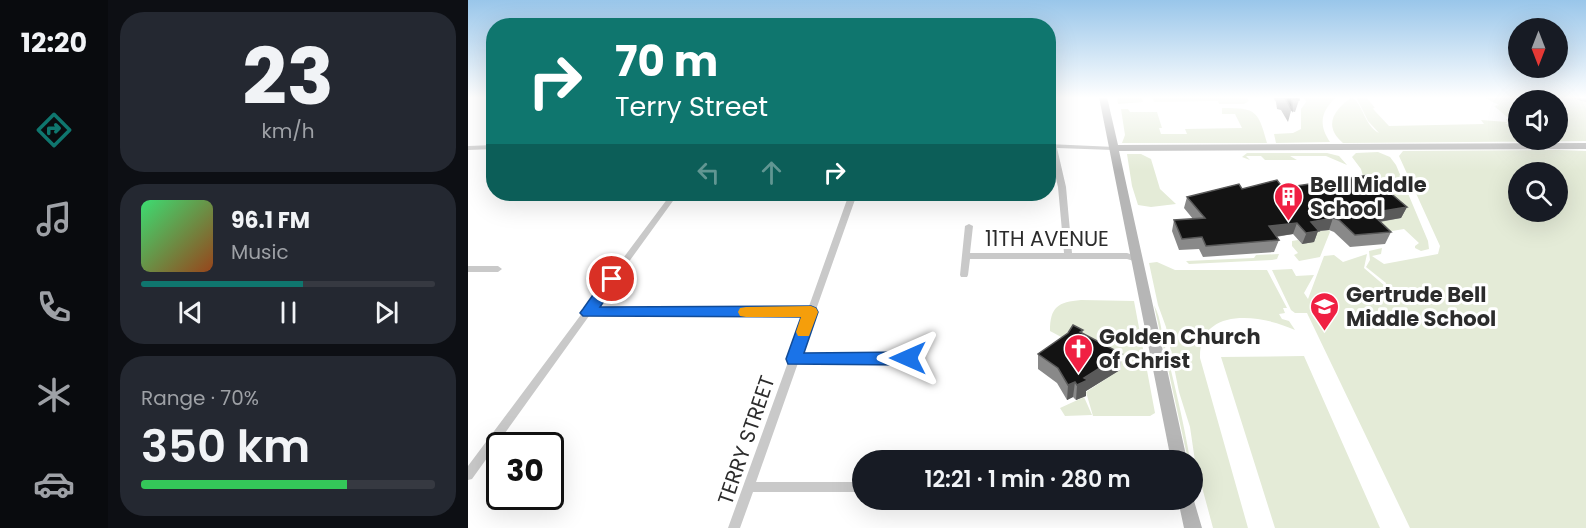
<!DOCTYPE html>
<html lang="en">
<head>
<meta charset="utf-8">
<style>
  :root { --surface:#171b24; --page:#242831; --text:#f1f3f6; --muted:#9ea1a6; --line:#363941; --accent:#0f766e }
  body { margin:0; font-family:Poppins,sans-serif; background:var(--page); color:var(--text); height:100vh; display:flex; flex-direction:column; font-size:22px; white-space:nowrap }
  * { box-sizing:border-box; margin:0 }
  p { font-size:20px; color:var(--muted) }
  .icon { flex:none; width:33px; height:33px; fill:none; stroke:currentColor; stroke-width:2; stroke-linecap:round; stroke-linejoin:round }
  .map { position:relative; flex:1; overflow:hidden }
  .drawer { display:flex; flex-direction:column; gap:12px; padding:12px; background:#0d0f14; width:360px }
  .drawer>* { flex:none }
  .hud { position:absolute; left:18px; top:18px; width:570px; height:183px; border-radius:24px; box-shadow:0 6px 24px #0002; background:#0f766e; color:#fff; overflow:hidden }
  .needle { width:39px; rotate:180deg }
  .fabs { position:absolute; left:1040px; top:18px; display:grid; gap:12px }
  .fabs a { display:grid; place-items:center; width:60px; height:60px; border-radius:50%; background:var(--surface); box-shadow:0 6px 24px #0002; font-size:30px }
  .speed { position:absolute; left:18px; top:432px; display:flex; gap:12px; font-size:30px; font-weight:700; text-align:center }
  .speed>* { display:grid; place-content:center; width:78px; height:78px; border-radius:50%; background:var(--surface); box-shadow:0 6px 24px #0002; line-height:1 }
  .speed .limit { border:3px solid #111; border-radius:9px; background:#fff; color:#111 }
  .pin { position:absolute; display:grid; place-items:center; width:51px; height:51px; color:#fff; margin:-26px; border:3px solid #fff; border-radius:50%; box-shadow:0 2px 6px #0007 }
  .me { position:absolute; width:66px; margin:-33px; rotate:270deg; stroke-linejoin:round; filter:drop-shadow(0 0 4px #0008) }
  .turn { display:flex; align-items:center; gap:21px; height:126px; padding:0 30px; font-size:27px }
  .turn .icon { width:78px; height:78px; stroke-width:2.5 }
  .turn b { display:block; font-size:42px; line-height:51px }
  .lanes { display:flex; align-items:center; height:57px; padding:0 30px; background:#0003; justify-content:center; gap:30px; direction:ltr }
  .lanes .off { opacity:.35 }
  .big { font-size:45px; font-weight:600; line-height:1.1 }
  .drawer .card { flex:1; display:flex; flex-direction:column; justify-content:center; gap:9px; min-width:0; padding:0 21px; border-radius:24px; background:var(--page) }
  .drawer .dial { align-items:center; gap:0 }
  .dial b { font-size:78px; line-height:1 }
  .song { display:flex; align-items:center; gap:18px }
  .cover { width:72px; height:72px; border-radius:9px; background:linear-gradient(135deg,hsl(140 70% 55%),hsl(20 70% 35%)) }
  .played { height:6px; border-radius:3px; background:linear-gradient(90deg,var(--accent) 55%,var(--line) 55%) }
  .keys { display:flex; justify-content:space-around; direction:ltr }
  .charge { height:9px; border-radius:4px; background:linear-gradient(90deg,#34c759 70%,var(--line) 0) }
  .trip { position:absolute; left:384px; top:450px; width:351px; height:60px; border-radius:30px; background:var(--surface); box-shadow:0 6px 24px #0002; font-weight:600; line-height:60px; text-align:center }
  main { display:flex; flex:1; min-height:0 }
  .tab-bar { display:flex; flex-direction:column; width:108px; justify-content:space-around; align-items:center; background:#090b0e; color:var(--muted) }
  .tab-bar .icon { width:42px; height:42px }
  .tab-bar .active { color:var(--accent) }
  .tab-bar b { font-size:27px; color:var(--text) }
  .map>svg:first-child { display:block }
  .green { fill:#e4ebd7; fill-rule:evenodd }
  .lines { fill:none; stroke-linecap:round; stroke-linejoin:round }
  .street { fill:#c9c9c9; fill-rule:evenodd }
  .secondary { fill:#b6b6b6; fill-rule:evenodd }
  .wall { fill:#898989 }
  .shaded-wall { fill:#5a5a5a }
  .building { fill:#131313; stroke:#5a5a5a; stroke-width:1.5 }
  .route { fill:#1a73e8; stroke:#114b97; stroke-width:1.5 }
  .slow { fill:#f59e0b }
  .labels { text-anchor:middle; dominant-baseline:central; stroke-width:6; stroke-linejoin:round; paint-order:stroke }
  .poi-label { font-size:21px; font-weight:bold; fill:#2c2c2c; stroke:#fff; text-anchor:start }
  .street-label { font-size:21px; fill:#2c2c2c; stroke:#fff }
</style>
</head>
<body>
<main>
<nav class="tab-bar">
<b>12:20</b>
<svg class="icon active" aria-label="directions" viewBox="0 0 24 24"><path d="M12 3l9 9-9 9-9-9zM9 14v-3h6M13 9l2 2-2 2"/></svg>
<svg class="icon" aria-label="music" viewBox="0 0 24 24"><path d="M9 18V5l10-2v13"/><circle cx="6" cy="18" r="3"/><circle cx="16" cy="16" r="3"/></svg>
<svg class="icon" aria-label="phone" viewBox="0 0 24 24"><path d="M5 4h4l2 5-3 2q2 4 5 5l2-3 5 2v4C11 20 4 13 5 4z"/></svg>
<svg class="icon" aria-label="climate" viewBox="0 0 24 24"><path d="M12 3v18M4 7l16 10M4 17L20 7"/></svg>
<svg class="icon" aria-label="car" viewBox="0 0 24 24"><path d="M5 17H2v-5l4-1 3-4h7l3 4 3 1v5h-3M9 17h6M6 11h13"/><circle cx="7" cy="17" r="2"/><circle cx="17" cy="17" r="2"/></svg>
</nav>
<section class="drawer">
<div class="card dial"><b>23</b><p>km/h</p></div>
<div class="card">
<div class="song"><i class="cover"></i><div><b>96.1 FM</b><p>Music</p></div></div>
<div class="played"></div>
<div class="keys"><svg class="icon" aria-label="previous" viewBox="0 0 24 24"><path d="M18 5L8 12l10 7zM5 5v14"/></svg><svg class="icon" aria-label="pause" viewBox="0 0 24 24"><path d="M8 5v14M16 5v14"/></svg><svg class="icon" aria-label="next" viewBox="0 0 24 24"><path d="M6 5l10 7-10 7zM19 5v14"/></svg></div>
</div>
<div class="card"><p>Range · 70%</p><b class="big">350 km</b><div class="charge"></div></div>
</section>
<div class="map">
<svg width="1118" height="528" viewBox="0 0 1118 528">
  <rect width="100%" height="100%" fill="#fff"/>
  <path class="green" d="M649 97H778L781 101 776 104H751L750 101 686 102 684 97H674L675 102 650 104Z
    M831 97H868C853 112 850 124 862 142L808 143 806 134 825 133 833 129V109L838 102 837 99Z
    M884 97C896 106 896 125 911 133L900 121 888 97H898L907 108H905L906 110 921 126 1016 124 1013 120 1039 122 1038 119H1039L1041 121 1037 124 1043 123V120L1026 106 1031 105 1015 97H1104L1118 101V141L875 143C854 125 867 109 884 97ZM1050 100H1089V140H1050Z
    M754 108C788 108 790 110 799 143H654L657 135 653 109H660L662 112H689L694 128H691L693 134H719L717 129 774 128 767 114H754Z
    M1091 150 1118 151V528H942L839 313H827L823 310 804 270 824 269 828 276 846 275 836 293 840 299 856 256 866 255 875 262 899 254 896 268 917 286 918 283 898 267 902 260 901 251 914 248 913 254 904 256 916 264 970 254 972 246 931 156 935 151ZM1050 172H1089V212H1050Z
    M910 152 922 157 928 165 960 241 961 249 953 251 947 248V246L951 243 936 229 918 232 897 224 934 218 897 183 893 169 884 157 888 153Z
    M779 153H859L871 156 879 165 858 156H822L829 160H797L793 156H778L782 160 774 157Z
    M659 154H673L683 159 692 189 708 204 683 207 670 205 664 186Z
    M861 230 862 232 852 257 831 261 826 255 830 253 824 246V241L830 240 834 244 838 233Z
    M811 254 809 259 804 260 721 264 718 261 786 258 788 255Z
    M689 262 707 270H799L819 308H815L817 313 811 314 814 319 821 321 827 330C795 315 731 305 732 358L780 528H745L727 461 722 427 711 392 698 327 690 305 681 263Z
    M613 300 666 301 687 413 682 416H625L618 392 653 369 582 331C582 307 590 302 613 300Z
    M686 305C694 320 693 335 698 350 707 387 716 423 722 460H720Z
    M836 356 912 528H807L753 357Z
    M616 397 624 415 597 416 592 408Z"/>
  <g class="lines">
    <path class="street" d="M580 144 647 147 648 148 645 150 589 148 598 187 604 253H659L672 257 673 259 672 261 669 262 659 259H502L500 275 499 277H493L492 275 497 226 501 224 505 226 502 253H596L590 187Z
      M26 145V149L0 150V146Z
      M203 194H210L126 310 340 309 381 194H389L332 355H440L443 356 445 359 443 362 440 363H330L288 482H394V492H285L272 528H260L337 315 121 316 4 479 0 480V466Z
      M0 266H30L34 269 30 272H0Z"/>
    <path class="secondary" d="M631 97H639L650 145 1118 143V149L651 151 719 460H703Z
      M1106 97H1118V102L1107 99Z
      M724 494 734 528H716L710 500H724Z"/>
  </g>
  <path class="wall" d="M805 97H831V100L827 112 823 111 820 122 813 110 809 109 808 102Z
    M815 188 939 207 933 218 912 222 923 232 917 244 882 247 866 232 861 230 850 231 846 242 834 244 825 234 808 237 811 240 806 252 735 257 731 249 711 250 704 231 706 220 725 219 716 208 719 197 774 189Z
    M615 330 614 334 654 354 652 370 618 391V396L608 400 605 397 599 400 589 383 570 369V354Z"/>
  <path class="shaded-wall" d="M939 207 933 218 897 224 903 213Z
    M865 218 861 230 850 231 846 242 834 244 843 222Z
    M829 223 825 234 797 238 801 226Z
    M654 354 652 370 618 391V396L608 400 609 385 616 378Z
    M607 382 605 397 599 400 600 385Z"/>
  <path class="building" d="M812 97H831V100L824 99V110L817 98Z
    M901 175 939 207 903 213 923 232 887 235 871 220 865 218 843 222 851 231 838 233 829 223 801 226 811 240 738 246 734 237 714 239 706 220 737 218 719 197 771 184 774 189 809 180 815 188Z
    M605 325 615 330 612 332 654 354 616 378 620 380 609 385 607 382 600 385 590 368 570 354 600 333Z"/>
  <linearGradient id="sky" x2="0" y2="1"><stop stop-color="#99c6ea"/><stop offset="0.57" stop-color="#fff"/><stop offset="1" stop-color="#fff" stop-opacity="0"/></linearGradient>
  <rect width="1118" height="171" fill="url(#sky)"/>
  <path class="route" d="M144 274 151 279 132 307 343 306 348 308 350 312 336 353 440 352 446 354 448 358 446 363 440 365 320 364 318 359 333 317 115 316 112 313 115 309 139 275Z"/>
  <path class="slow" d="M343 306 348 308 350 312 341 336H330L328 332 333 317H278L272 316 270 312 272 308 278 307Z"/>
  <defs>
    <symbol id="building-pin" viewBox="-11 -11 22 30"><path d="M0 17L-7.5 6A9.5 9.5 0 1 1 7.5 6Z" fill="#f02043" stroke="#fff"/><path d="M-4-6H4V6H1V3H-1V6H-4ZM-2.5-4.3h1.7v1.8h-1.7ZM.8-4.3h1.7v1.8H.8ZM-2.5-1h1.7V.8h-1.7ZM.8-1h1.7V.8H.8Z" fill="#fff"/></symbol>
    <symbol id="school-pin" viewBox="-11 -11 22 30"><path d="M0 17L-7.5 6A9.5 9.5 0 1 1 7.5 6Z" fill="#f02043" stroke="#fff"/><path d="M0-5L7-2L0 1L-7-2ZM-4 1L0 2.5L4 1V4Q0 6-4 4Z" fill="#fff"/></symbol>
    <symbol id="church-pin" viewBox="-11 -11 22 30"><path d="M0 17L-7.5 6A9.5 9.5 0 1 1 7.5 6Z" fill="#f02043" stroke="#fff"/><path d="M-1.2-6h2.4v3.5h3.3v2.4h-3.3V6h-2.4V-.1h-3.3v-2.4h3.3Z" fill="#fff"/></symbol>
  </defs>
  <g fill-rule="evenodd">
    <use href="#building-pin" x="804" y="180" width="33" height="45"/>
    <use href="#school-pin" x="840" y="290" width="33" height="45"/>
    <use href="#church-pin" x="594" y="332" width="33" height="45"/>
  </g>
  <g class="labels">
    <g class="poi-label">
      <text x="842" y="184">Bell Middle<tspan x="842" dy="24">School</tspan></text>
      <text x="878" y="294">Gertrude Bell<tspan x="878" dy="24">Middle School</tspan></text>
      <text x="631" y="336">Golden Church<tspan x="631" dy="24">of Christ</tspan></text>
    </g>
    <g class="street-label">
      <text x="579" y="238">11TH AVENUE</text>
      <text transform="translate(278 440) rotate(-71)">TERRY STREET</text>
    </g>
  </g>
</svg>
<div class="fabs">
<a><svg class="needle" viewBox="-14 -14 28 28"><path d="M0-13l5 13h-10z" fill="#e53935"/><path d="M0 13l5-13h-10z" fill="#9ea1a6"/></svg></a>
<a><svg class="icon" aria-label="sound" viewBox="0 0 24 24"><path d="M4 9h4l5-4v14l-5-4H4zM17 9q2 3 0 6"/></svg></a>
<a><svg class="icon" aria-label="search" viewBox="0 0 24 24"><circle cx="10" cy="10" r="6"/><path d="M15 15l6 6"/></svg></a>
</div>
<div class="speed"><div class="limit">30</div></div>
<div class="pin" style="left:144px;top:279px;background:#d93025"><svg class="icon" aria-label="arrive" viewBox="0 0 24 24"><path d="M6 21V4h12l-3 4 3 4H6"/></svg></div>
<svg class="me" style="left:440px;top:358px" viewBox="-20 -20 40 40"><path d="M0-17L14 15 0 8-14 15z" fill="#1a73e8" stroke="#fff" stroke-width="4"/></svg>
<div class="trip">12:21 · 1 min · 280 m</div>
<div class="hud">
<div class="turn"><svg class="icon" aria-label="right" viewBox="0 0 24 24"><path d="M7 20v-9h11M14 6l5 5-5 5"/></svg><div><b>70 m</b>Terry Street</div></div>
<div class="lanes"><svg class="icon off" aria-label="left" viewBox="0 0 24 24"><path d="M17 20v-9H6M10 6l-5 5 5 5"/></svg><svg class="icon off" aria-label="ahead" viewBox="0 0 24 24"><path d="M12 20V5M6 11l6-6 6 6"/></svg><svg class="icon" aria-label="right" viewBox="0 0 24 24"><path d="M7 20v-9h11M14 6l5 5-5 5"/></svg></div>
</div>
</div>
</main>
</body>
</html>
